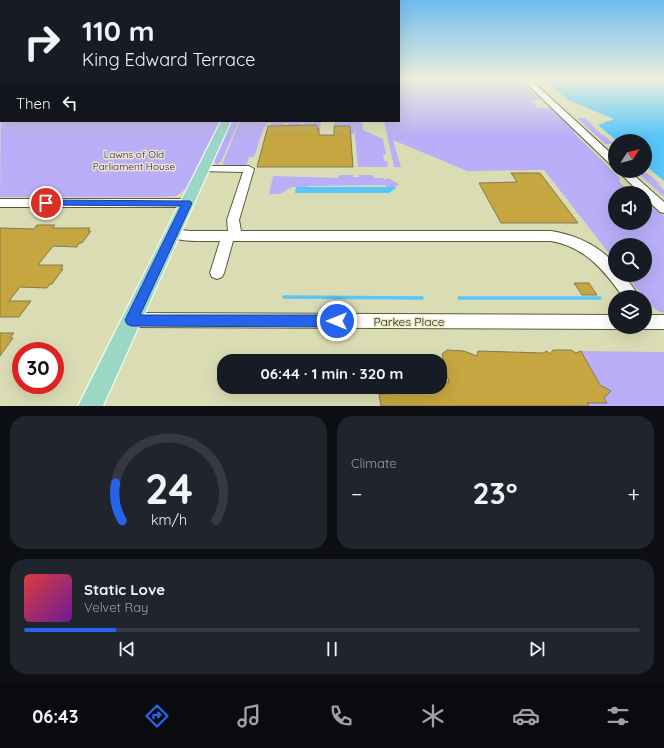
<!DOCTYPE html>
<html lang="en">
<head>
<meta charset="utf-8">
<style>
  :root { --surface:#171b24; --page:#20242c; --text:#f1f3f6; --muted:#9ea1a6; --line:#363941; --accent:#2563eb }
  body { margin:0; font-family:Quicksand,sans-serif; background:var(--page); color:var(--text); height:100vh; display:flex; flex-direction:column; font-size:15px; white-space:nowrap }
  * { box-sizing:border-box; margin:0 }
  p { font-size:13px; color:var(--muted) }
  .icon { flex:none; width:22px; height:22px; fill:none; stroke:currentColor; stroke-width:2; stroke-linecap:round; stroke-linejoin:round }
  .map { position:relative; height:406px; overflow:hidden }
  .side { display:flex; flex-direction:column; gap:10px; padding:10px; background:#0d0f14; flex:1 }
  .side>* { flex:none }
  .hud { position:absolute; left:0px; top:0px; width:400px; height:122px; box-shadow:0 4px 16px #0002; background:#171b24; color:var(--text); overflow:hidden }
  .needle { width:26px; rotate:54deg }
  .fabs { position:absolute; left:608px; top:134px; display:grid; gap:8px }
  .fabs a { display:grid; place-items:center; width:44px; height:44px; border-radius:50%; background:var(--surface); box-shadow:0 4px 16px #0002; font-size:20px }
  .speed { position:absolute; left:12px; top:342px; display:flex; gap:8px; font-size:20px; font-weight:700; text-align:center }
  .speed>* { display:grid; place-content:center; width:52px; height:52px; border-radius:50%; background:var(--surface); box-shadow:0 4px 16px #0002; line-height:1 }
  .speed .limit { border:6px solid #d22; background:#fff; color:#111 }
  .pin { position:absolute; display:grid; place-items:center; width:34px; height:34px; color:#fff; margin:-17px; border:2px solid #fff; border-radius:50%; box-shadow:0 1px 4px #0007 }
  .me { position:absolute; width:44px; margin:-22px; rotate:270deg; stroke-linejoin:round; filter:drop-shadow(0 0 3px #0008) }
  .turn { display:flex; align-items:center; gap:14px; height:84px; padding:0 16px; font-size:18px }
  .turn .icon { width:52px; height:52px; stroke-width:2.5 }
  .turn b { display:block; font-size:28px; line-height:34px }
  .then { display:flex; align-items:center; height:38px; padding:0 16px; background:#0003; gap:8px; font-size:15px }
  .big { font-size:30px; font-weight:700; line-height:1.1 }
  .side .card { flex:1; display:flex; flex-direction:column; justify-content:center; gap:6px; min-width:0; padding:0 14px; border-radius:16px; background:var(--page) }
  .side .dial { align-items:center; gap:0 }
  .dial svg { height:104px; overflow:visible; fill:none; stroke:var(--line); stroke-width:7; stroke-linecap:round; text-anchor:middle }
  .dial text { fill:var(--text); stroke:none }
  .song { display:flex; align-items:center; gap:12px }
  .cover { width:48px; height:48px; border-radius:6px; background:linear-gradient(135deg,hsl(0 70% 55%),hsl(280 70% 35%)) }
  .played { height:4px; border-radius:2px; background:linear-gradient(90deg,var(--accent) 15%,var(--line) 15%) }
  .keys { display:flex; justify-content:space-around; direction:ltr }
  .heat { display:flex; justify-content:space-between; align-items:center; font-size:22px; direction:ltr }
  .side .tiles { flex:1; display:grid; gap:10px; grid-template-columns:1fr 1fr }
  .card:last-child { grid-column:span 2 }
  .trip { position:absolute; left:217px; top:354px; width:230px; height:40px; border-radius:16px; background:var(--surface); box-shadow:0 4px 16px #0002; font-weight:700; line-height:40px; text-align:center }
  .dock { display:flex; height:64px; justify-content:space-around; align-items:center; background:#090b0e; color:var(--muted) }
  .dock .icon { width:28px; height:28px }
  .dock .on { color:var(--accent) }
  .dock b { font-size:18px; color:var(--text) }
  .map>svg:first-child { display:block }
  .green { fill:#baaef8 }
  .water { fill:#57c6f9 }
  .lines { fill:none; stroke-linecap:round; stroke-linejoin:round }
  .stream { stroke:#57c6f9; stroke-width:3.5 }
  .building { fill:#c5a640; stroke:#847853 }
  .minor-casing { stroke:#5a5c38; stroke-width:2 }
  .major-casing { stroke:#fff; stroke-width:2 }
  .minor { fill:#fff; fill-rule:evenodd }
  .major { fill:#9ad7c5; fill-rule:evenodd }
  .route { fill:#2563eb; stroke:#184099 }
  .labels { text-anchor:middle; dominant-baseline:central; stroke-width:3; stroke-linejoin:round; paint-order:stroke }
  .park-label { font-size:10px; fill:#3d0088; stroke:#e7ebc1 }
  .near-street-label { font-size:12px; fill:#1e1f10; stroke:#e7ebc1 }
</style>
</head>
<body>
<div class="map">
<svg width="664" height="406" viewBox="0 0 664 406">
  <rect width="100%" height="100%" fill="#daddb4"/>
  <path class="green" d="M399 80H518L541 100H531L538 108H552L577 131 574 133 620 178 619 181 621 184 638 193H615V223H645V198L664 216V313L658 311 650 305 626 275H645V245H615V261L544 170 467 171 393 140 401 167H394L384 121H399Z
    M1 100V121H220L186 189 176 196 164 197H0Z
    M577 118H585L602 135 605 136 614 144H605Z
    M231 121H239L221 162H219L218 166 214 162V159Z
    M240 121H321L320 129H317V126L304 125V123H301L300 126 288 125V123H285L284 126 271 125V123H268L266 126 264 127 254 157H249L246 166H224L223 162Z
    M334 121H362L363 130 383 139 386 154 383 155 384 161H387L388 167H358L354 127V134H350V126H335L334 129Z
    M638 173H647L660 184H658L664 190V197Z
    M339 175H353V177H359V175H373L374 178H384L385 180 388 178 399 184 395 187H386L385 185 307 186V187H292L280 194H269L273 176 338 178Z
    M581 351 664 352V406H589L587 403H606L604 398 611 391 600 385Z"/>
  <path class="water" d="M545 80H664V181L645 165V141H617L598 125 614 119 568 100Z
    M296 187H395L396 188 389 193H295Z"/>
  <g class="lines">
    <path class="stream" d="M284 297 422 298
      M459 298H600"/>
  </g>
  <path class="building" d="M316 125 317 126V129H319V135H334V126H350L353 167H257L268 126Z
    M511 173H540L578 223H501L479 183 517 182Z
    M37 225H55L52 228H90L88 231H91L82 243H79L77 247 53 246 38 265H63L61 269H63L52 284H50L47 288 20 287 9 301H31L19 317H0V228L34 229Z
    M574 283H589L597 295H582Z
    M0 333H14L10 338H13L0 356Z
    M447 350 464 351 477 356 478 351 543 353 547 351 550 354 553 350H571L576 353 581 351 600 385 611 391 604 398 607 403H587L589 406H381L379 394 414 393 413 387H440V378L449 383 442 354Z"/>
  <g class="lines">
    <defs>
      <path id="minor" d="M523 80H531L615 157V166L611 165Z
        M203 166H249L254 169 239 220 241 231H551C576 235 598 245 615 264V275H624L640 297H623C604 270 585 247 551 241H233L224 273 222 277 217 279 212 277 210 273 220 241C203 241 184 242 167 237L165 234 167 231 172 229 190 231H228L227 220 243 172 199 171 198 169Z
        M618 171H629L664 202V213L660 212 645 198V193H640Z
        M0 199H187L191 200 193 203 191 206 187 207H0Z
        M131 313 615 315V327H621L615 329 131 327 125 325 123 320 125 315Z
        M645 315H664V329H645L639 327H645Z"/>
      <path id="major" d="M221 121H231L103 406H78Z"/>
    </defs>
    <use href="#minor" class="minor-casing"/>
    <use href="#major" class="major-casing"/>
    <use href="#minor" class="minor"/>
    <use href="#major" class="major"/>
  </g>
  <linearGradient id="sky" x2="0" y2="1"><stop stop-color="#6ebbef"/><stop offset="0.58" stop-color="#eef0dd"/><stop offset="1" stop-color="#eef0dd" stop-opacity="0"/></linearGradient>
  <rect width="664" height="137" fill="url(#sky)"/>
  <path class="route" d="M46 200 190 201 192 203 140 315H337L341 317 343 321 341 325 337 327 131 326 127 324 125 320 181 206 43 205 41 203Z"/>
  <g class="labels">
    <g class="park-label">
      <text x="134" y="154">Lawns of Old<tspan x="134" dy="12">Parliament House</tspan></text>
    </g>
    <g class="near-street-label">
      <text x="409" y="321">Parkes Place</text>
    </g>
  </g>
</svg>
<div class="fabs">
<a><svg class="needle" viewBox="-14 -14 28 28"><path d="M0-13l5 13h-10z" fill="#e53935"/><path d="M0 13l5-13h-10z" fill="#9ea1a6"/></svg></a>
<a><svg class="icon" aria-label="sound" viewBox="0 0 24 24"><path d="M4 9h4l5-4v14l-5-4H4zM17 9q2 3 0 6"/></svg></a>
<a><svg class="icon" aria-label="search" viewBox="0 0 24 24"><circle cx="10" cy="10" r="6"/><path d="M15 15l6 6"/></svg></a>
<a><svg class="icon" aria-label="layers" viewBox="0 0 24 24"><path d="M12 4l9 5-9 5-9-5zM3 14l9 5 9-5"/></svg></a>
</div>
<div class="speed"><div class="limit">30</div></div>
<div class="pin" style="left:46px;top:203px;background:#d93025"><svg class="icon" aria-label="arrive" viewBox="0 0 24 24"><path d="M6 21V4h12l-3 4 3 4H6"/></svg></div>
<svg class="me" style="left:337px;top:321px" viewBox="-20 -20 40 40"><circle r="17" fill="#2563eb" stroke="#fff" stroke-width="3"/><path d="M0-11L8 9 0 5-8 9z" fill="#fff"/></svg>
<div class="trip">06:44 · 1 min · 320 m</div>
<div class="hud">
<div class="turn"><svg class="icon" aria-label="right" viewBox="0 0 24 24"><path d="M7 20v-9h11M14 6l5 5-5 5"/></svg><div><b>110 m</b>King Edward Terrace</div></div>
<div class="then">Then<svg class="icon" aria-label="left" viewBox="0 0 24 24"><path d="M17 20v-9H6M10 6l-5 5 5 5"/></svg></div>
</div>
</div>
<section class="side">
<div class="tiles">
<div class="card dial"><svg viewBox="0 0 100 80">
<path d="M14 69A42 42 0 1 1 86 69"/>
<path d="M14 69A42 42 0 0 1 9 40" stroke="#2563eb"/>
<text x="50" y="56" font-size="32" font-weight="700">24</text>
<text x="50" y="72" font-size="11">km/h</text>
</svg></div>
<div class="card"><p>Climate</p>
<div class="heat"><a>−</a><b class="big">23°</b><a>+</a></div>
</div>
<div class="card">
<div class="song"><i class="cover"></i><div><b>Static Love</b><p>Velvet Ray</p></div></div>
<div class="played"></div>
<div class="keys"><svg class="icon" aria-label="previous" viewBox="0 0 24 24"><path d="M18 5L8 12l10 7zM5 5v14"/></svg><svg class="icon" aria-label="pause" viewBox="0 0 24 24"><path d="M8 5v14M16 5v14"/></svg><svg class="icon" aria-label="next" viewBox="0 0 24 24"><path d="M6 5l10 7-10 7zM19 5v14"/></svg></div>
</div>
</div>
</section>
<nav class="dock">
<b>06:43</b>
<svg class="icon on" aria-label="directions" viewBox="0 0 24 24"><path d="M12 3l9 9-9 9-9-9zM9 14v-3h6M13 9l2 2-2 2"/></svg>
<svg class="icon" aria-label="music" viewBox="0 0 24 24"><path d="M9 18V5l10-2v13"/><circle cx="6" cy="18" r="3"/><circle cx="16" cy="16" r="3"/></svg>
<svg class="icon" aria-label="phone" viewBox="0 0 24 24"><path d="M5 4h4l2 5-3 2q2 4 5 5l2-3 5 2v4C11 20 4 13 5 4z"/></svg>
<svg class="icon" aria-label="climate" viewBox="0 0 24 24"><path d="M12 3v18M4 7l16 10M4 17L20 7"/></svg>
<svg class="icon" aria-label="car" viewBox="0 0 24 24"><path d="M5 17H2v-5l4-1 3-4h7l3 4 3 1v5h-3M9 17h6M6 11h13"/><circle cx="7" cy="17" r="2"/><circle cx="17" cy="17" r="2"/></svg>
<svg class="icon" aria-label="filters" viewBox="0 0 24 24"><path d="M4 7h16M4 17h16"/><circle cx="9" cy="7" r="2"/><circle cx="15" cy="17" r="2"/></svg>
</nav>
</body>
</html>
